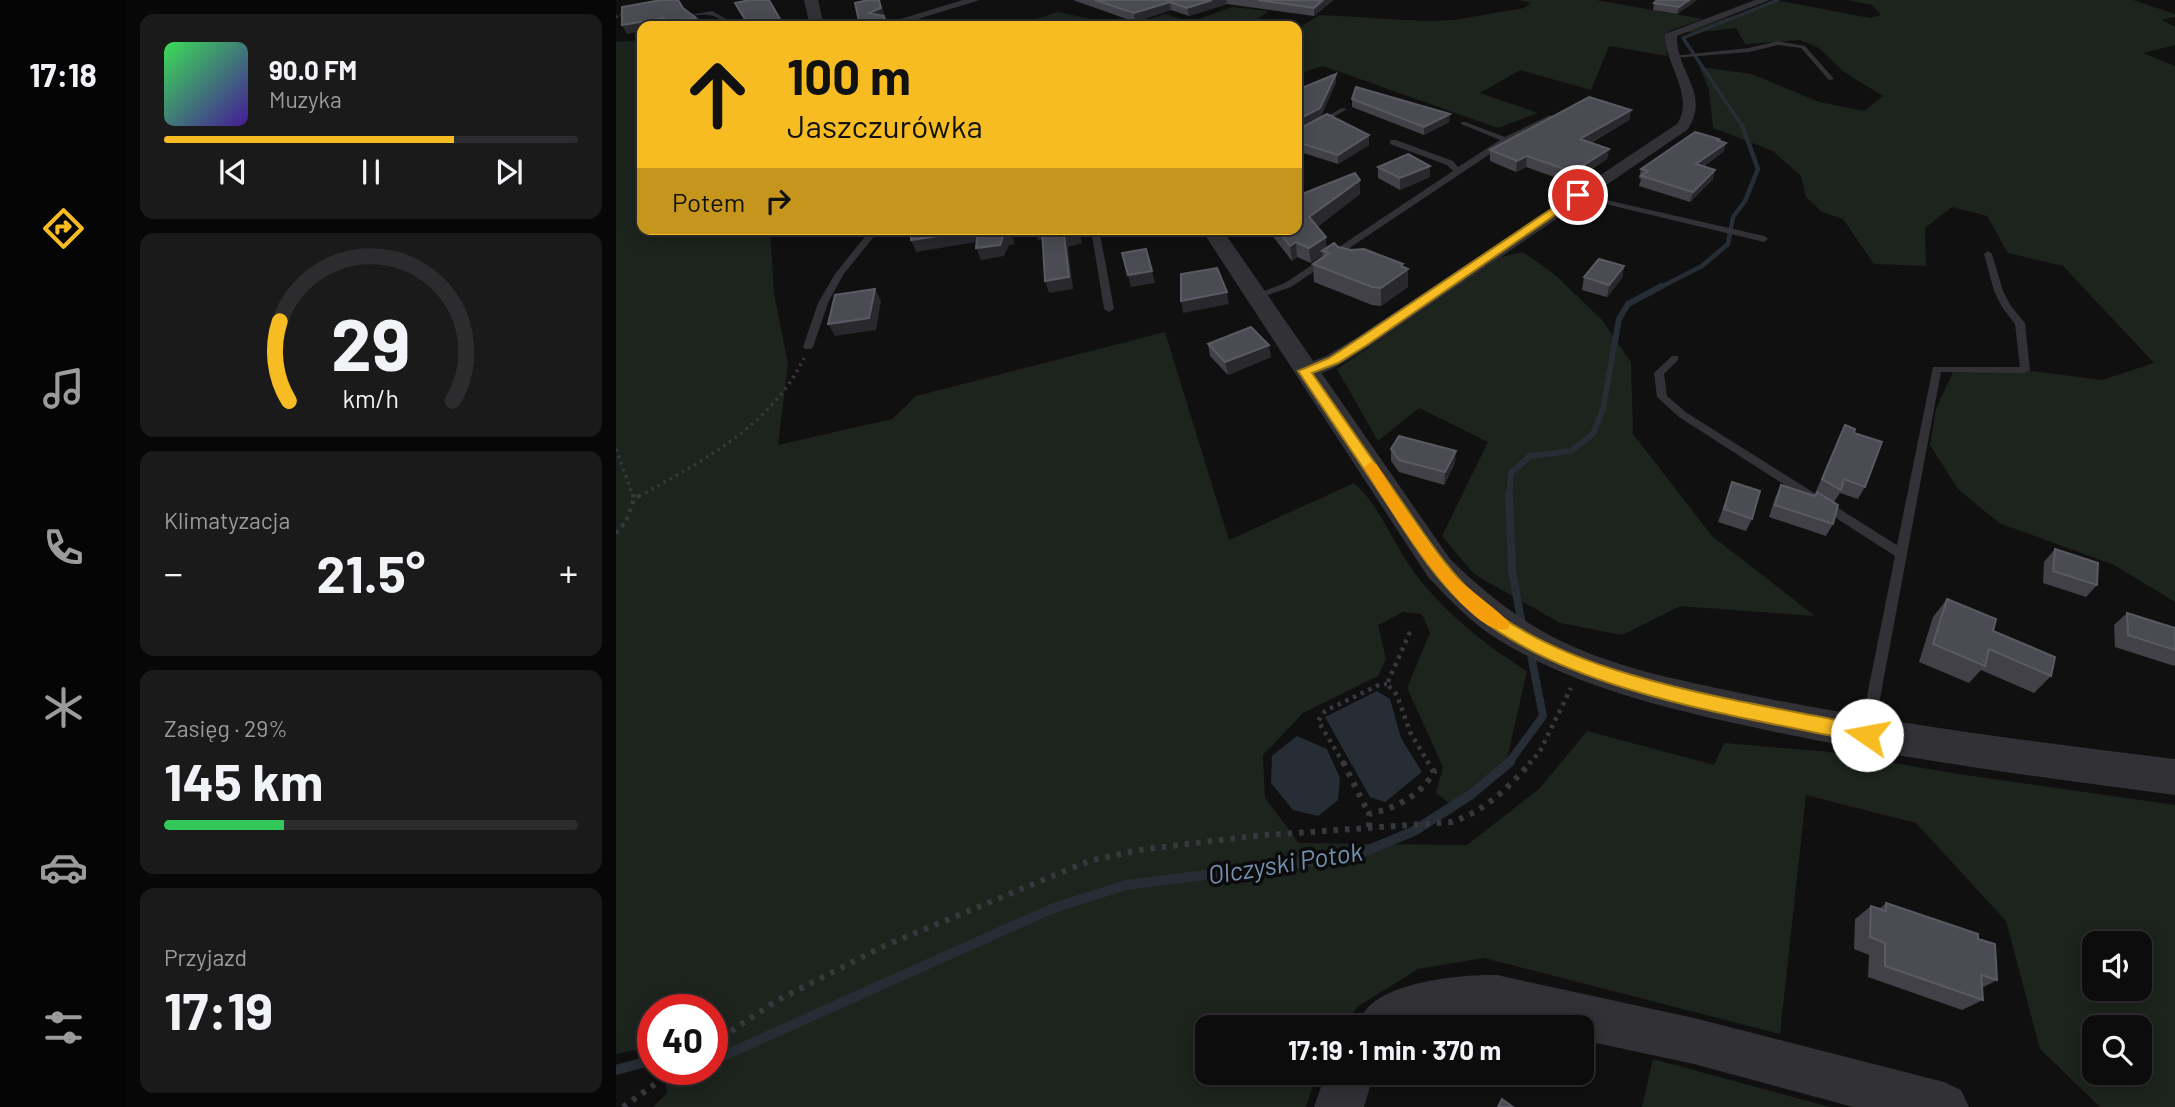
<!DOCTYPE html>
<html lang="pl">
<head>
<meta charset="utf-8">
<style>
  :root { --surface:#0c0c0d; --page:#1a1a1b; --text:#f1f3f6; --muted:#9a9b9d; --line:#2c2c2e; --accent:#f7bc22 }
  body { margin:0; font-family:Barlow,sans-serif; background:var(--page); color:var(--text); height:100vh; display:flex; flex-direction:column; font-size:26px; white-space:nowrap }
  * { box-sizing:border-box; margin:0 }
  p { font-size:23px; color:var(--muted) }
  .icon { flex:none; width:38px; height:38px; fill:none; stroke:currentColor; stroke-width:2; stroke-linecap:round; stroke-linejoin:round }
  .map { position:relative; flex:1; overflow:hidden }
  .panel { display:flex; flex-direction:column; gap:14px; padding:14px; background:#070707; width:490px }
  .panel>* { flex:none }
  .guide { position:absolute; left:21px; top:21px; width:665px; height:214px; border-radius:14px; box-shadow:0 4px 18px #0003,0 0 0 2px var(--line); background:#f7bc22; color:#111; overflow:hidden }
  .tools { position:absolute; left:1466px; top:931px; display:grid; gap:14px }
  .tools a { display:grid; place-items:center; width:70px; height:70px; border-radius:14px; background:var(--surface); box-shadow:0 4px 18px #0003,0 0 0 2px var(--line); font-size:35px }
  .speed { position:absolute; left:21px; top:994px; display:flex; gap:14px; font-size:35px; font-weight:700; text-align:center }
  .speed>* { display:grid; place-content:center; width:91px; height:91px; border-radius:50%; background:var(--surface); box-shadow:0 4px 18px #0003,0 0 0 2px var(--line); line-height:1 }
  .speed .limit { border:10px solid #d22; background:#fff; color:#111 }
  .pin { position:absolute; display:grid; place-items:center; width:60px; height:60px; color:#fff; margin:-30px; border:4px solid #fff; border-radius:50%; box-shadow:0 2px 7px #0007 }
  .me { position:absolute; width:77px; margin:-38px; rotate:282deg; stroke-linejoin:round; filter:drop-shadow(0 0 5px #0008) }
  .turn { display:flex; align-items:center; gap:24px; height:147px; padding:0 35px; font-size:32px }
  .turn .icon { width:91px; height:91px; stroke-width:2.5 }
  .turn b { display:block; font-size:49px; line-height:60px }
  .then { display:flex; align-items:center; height:66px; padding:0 35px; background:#0003; gap:14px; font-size:26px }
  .big { font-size:52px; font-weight:700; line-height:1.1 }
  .panel .widget { flex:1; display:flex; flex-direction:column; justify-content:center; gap:10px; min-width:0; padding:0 24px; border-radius:14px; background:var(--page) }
  .panel .dial { align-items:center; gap:0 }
  .dial svg { height:182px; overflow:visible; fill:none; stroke:var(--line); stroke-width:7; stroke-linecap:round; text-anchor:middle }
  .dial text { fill:var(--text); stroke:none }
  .song { display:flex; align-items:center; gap:21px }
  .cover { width:84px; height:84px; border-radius:10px; background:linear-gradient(135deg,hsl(130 70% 55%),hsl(260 70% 35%)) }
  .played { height:7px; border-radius:4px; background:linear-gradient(90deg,var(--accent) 70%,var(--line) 70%) }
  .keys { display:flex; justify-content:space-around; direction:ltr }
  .heat { display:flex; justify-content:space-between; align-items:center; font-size:38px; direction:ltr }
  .charge { height:10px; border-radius:5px; background:linear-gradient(90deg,#34c759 29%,var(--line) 0) }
  .trip { position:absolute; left:579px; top:1015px; width:399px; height:70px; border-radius:14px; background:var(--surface); box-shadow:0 4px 18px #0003,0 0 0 2px var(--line); font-weight:700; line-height:70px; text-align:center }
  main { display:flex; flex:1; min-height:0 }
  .dock { display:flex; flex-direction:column; width:126px; justify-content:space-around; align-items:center; background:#050505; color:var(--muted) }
  .dock .icon { width:49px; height:49px }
  .dock .current { color:var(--accent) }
  .dock b { font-size:32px; color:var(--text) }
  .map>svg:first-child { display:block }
  .green { fill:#1c241d; fill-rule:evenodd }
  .water { fill:#262d35 }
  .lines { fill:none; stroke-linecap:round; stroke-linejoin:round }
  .stream-far4 { stroke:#262d35; stroke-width:3.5 }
  .stream-far3 { stroke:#262d35; stroke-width:4.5 }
  .stream-far2 { stroke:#262d35; stroke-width:6 }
  .stream-far1 { stroke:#262d35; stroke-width:8 }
  .stream { stroke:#262d35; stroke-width:10 }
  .path-far3 { stroke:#37383d; stroke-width:2.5; stroke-dasharray:2 2.5; stroke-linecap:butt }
  .path-far2 { stroke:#37383d; stroke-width:3.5; stroke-dasharray:2.5 4.5; stroke-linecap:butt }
  .path-far1 { stroke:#37383d; stroke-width:4.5; stroke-dasharray:3.5 5; stroke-linecap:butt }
  .path { stroke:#37383d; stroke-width:6; stroke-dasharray:4.5 7; stroke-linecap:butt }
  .service { fill:#313136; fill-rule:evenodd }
  .minor { fill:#313136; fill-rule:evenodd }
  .tertiary { fill:#313136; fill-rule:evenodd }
  .wall { fill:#414147 }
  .shaded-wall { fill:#29292d }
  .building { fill:#4b4c53; stroke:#595a62; stroke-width:2 }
  .route { fill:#f7bc22; stroke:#a17a16; stroke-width:2 }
  .slow { fill:#f59e0b }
  .labels { text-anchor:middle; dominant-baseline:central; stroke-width:7; stroke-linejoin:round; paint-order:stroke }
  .water-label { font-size:26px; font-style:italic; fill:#7591b0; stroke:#0b0b0c }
</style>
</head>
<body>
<main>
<nav class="dock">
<b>17:18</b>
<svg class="icon current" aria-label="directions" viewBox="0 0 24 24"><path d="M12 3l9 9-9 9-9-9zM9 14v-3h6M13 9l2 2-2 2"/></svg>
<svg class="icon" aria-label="music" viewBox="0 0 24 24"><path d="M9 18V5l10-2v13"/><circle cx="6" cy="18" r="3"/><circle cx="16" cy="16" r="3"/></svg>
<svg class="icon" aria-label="phone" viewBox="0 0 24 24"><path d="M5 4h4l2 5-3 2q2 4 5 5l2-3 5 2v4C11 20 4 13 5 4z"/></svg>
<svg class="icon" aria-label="climate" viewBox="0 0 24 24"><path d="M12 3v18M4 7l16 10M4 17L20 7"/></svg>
<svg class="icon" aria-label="car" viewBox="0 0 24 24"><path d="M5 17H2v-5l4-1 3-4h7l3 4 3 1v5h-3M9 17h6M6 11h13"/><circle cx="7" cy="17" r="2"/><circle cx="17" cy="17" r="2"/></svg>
<svg class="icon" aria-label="filters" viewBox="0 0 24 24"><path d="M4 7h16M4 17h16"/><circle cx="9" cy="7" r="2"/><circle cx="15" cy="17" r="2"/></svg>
</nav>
<section class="panel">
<div class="widget">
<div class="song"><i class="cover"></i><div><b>90.0 FM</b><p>Muzyka</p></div></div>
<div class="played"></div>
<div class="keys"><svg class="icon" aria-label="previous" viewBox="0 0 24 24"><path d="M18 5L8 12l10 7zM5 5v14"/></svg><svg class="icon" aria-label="pause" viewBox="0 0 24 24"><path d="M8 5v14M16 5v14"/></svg><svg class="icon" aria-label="next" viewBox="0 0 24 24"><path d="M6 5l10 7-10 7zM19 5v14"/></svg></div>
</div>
<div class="widget dial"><svg viewBox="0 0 100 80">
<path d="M14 69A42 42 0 1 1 86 69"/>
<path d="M14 69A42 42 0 0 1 10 34" stroke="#f7bc22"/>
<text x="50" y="56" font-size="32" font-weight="700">29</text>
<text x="50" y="72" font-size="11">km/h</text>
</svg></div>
<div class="widget"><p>Klimatyzacja</p>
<div class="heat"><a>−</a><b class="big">21.5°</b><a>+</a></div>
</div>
<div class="widget"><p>Zasięg · 29%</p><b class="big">145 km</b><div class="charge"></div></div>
<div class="widget"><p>Przyjazd</p><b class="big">17:19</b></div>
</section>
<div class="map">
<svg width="1559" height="1107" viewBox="0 0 1559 1107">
  <rect width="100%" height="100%" fill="#101011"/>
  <path class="green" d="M902 0H980L1087 19 1053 31 1050 36 1051 56 993 46 975 90 904 70 864 93 922 113 882 128 707 66 681 74V29L704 15 810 21 838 20 908 8 915 3Z
    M1231 0H1517L1559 14V17L1545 20 1559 27V45L1527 53 1559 66V602L1498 565 1383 523 1342 489 1314 445 1320 409 1337 372 1409 370 1486 380 1538 363 1447 266 1392 253 1371 216 1336 207 1309 228 1310 266 1258 264 1227 219 1206 212 1190 197 1185 176 1157 151 1097 128 1093 90 1084 67 1136 74 1203 102 1248 111 1267 96 1228 72 1203 48 1184 40 1129 44 1120 28 1077 33 1069 31 1165 1 1254 18 1265 15 1256 5Z
    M616 7 653 11 632 26H512L549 14 574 22Z
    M442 12 509 26H398Z
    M26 40V229H154L158 293 172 364 162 445 276 419 300 396 549 332 613 540 738 483C764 505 777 544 798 572 828 612 869 645 911 671L891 759 834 804 820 793 827 767 791 688 814 633 806 614 787 612 762 625 770 659 762 676 687 713 647 755 649 798 683 843 851 845 924 788 971 731 1098 765 1108 743 1214 752 1342 774 1559 805V1107H1484L1424 1049 1390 921 1300 823 1190 795 1164 1034 868 958 802 969 741 1007 728 1027H592V1073H701L690 1107H37L51 1093 48 1069H96V1010H37V1046L0 1054V42ZM1479 943H1524V989H1479ZM1479 1027H1524V1073H1479Z
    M907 252 938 274 986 320 1015 362 1017 434 1096 536 1199 616 1064 606 1006 635 944 623 858 574 826 536 872 442 803 408 762 441 721 369 885 257Z
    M1037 1059 1214 1107H1026Z"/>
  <path class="water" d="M761 691 774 699 785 738 806 772 769 802 754 797 709 717Z
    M681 736 711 749 724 778 722 800 702 816 677 810 655 783 656 756Z"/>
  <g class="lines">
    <path class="stream-far4" d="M1127 127 1067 38 1162 0"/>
    <path class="stream-far3" d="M1043 288 1086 266 1112 244 1117 217 1129 201 1142 169 1126 125"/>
    <path class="stream-far2" d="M893 496 895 473 914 456 955 451 977 434 987 409 1003 319 1012 304 1046 286"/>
    <path class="stream-far1" d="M893 494 896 570 906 625
      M892 764 927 716 914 650"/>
    <path class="stream" d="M96 1057 107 1056 435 909 510 885 738 856 798 831 854 795 894 762
      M0 1070 37 1060"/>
    <path class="path-far3" d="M0 17 9 13"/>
    <path class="path-far2" d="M0 449 17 496
      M23 496C87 461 155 426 188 358"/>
    <path class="path-far1" d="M17 494 18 499
      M0 533 10 522 18 499 27 494
      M794 632 771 684 781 695 794 732 813 764
      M728 764 702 721 709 711 763 685 771 684
      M913 764 924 751 955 688"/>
    <path class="path" d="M727 762 753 814
      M753 827V814C780 808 804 796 818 772L812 762
      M96 1044 160 1001 268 946 473 861 523 850 637 836 836 822C869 811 892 788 915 762
      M7 1107 60 1069"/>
    <path class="service" d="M96 11 121 25 122 26C110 26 104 16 93 15 86 14 80 16 74 15Z
      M202 22 200 25 177 26 180 24Z
      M1162 41 1189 46 1218 79 1213 80 1185 48 1162 45 1133 52 1058 58 1055 56 1133 48Z
      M726 108 731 109 681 138V133Z
      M934 115 937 117 936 118 892 142 675 287 640 299 635 296 669 283 837 171 831 165 774 144V140H780L837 161 842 167 884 140 845 124V122H849L889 137Z
      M960 193 1148 236 1152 239 1148 242 960 197Z
      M255 229H264L227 275 212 303 197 347 195 349H189L187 347 202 303 219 274Z
      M475 229H483L498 309 493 312 488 309Z
      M1372 251 1376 254 1387 291 1395 306 1409 323 1414 370 1409 373 1325 372 1258 731 1256 736 1251 737 1246 736 1244 731 1279 556 1063 417 1041 397 1038 373 1056 356H1062V360L1048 374 1051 396 1071 413 1281 545 1317 367H1404L1399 324 1386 307 1378 291 1368 254Z"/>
    <path class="minor" d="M347 0H364L279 26H261Z
      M1139 0H1154L1061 36C1060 73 1096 94 1071 130L754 346C735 357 705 381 682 375L679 371 682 367 710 356 740 338 1061 124C1080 97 1048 63 1049 34Z"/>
    <path class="tertiary" d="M188 0H202L208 26H194Z
      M585 229H606L834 559C868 592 902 620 945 641 1005 670 1073 682 1139 696 1278 724 1418 742 1559 759V795C1419 777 1279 758 1141 728 1052 709 961 688 883 640 855 623 834 600 812 577Z
      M881 975 1078 1018 1328 1082 1345 1090 1353 1107H1237L1078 1064 966 1040V1027H910L865 1020 835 1021 807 1027H743C745 1022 746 1016 749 1011 771 981 847 974 881 975Z
      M710 1073H758L748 1107H698Z"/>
  </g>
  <path class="wall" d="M457 0H717L698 16 611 4 573 16 555 10 519 22Z
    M1081 0 1061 14 1037 10 1038 3Z
    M736 99 833 122 808 135 736 107Z
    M1015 110 1013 120 975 143 993 149 991 159 955 183 910 167 900 172 874 161V150Z
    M681 130 753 145 722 164 681 151Z
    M1103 139 1102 141 1110 143 1107 152 1087 167 1097 179 1074 202 1023 186 1025 179 1023 178 1025 169Z
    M762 167 814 177 784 190 762 178Z
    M744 180V194L701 227 711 248 722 247 787 264V267L792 269V287L765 306 756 305 698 282 697 264 707 258V255L695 263 681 257 676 261 651 229H681Z
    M1008 266 1006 278 991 297 966 290 968 277Z
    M592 344 655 357 612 375 594 356Z
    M1229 425 1238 433 1249 487 1242 499 1224 493 1218 502 1200 491Z
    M775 449 839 463 828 485 783 472 775 461Z
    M1116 482 1136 519 1130 531 1102 522Z
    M1165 485 1217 524 1210 536 1153 517 1159 498Z
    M1439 549 1481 585 1470 597 1427 583 1428 562Z
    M1331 599 1377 631 1435 676 1418 693 1365 670 1353 683 1303 662 1317 617Z
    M1511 613 1559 628V665L1558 666 1499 647 1498 625Z
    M1270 903 1362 939 1381 980 1366 988 1367 1000 1346 1010 1252 977 1253 955 1238 949 1239 919 1255 906 1263 909Z"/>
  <path class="shaded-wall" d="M263 0 267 10 272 26H254L253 13Z
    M596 0H610L611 4 573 16 571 8Z
    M707 0H717L698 16V8Z
    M1073 0H1081L1061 14 1063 7Z
    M554 2 555 10 519 22 518 13Z
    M48 18H80L84 26H26V31L11 34 6 25Z
    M720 74V83L705 117 681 130V120Z
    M1015 110 1013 120 962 150 964 139Z
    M834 114 833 122 808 135V127Z
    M753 135V145L722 164V155Z
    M1110 143 1107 152 1077 174 1080 164Z
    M993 149 991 159 955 183 957 172Z
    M911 156 910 167 900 172 901 161Z
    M814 166V177L784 190V178Z
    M1099 170 1097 179 1074 202 1077 192Z
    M744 180V194L694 232 693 217Z
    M419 229H426L429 239 422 240Z
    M463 229 466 243 452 247 457 289 433 293 429 281 448 235Z
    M362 230 366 241 300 252 295 240Z
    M395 233 399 244 393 245 388 256 365 260 360 248 388 234Z
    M710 237 711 252 706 251 707 255 695 263 693 248Z
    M680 242 681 257 676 261 674 246Z
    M787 264V272L792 269V287L765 306V288Z
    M1008 266 1006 278 991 297 993 285Z
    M536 271 539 283 515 287 512 275Z
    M259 289 265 301 260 330 219 336 212 324Z
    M611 292 613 304 567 313 565 301Z
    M653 345 655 357 612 375 609 362Z
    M840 451 839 463 828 485 829 472Z"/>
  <path class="building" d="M45 0H62L67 8 80 18 50 23 48 18 6 25V7Z
    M134 0H153L168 26H133L119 3Z
    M252 0H263L265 8 253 13 268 16 270 25 244 26 239 3Z
    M479 0H596L571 8 554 2 518 13Z
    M642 0H707L698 8Z
    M1041 0H1073L1063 7 1038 3Z
    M720 74 704 108 681 120V90Z
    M740 87 834 114 808 127 736 99Z
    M973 97 1015 110 964 139 993 149 957 172 911 156 901 161 874 150Z
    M711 114 753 135 722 155 681 142V130Z
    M1079 132 1103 139 1101 140 1110 143 1080 164 1099 170 1077 192 1025 176 1032 171 1025 169Z
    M792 154 814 166 784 178 762 167Z
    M739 173 744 180 693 217 710 237 693 248 680 242 674 246 661 229H681V196Z
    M295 229H393L395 233 388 234 384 245 360 248 362 230 295 240Z
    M426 229H462L463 232 448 235 453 277 429 281Z
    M718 243 722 247 735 250 748 249 787 264 785 266 792 269 765 288 756 287 697 264 713 253 706 251Z
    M530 249 536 271 512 275 506 253Z
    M983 259 1008 266 993 285 968 277Z
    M601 268 611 292 565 301V274Z
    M259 289 253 318 212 324 219 295Z
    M635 327 653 345 609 362 592 344Z
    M1229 425 1239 429 1238 433 1266 442 1249 487 1228 479 1225 490 1206 479Z
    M783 436 840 451 829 472 783 460 775 449Z
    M1116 482 1144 491 1136 519 1108 509Z
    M1165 485 1199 496 1201 492 1222 505 1217 524 1159 505Z
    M1439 549 1482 563 1481 585 1437 571Z
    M1331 599 1380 619 1377 631 1439 657 1435 676 1373 649 1369 666 1317 644Z
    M1511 613 1559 628V650L1512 635Z
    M1270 903 1362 934V939L1379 944 1381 980 1365 975 1367 1000 1269 966V943L1254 937 1255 906 1270 911Z
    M886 1099 897 1107H882Z"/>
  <path class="route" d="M959 193 968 195 751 345 722 363 696 373C725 415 755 457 784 499 809 535 832 572 866 602 957 680 1135 702 1251 726L1257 729 1260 735 1257 741 1251 743C1129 717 952 693 856 612 821 583 798 545 774 508 743 462 713 417 682 371L713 358 742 339Z"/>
  <path class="slow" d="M755 462 760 464C785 501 808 542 838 575 849 587 889 615 894 624L892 629C854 642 766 497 748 467Z"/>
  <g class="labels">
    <g class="water-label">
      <text transform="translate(669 862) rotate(-9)">Olczyski Potok</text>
    </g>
  </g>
</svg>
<div class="tools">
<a><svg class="icon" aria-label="sound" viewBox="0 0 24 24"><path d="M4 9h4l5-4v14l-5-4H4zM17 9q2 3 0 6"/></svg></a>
<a><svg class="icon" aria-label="search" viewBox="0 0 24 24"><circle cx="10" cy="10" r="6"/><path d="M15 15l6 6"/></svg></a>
</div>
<div class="speed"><div class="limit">40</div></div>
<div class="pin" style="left:962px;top:195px;background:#d93025"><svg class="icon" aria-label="arrive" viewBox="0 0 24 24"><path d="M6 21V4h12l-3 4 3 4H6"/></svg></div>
<svg class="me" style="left:1251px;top:735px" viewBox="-20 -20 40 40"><circle r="19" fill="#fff"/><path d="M0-13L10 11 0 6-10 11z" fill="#f7bc22"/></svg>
<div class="trip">17:19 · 1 min · 370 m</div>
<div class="guide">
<div class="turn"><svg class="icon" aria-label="ahead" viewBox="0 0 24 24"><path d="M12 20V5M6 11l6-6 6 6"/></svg><div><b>100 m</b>Jaszczurówka</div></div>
<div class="then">Potem<svg class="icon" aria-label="right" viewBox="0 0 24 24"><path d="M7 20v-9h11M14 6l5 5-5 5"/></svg></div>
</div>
</div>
</main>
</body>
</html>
